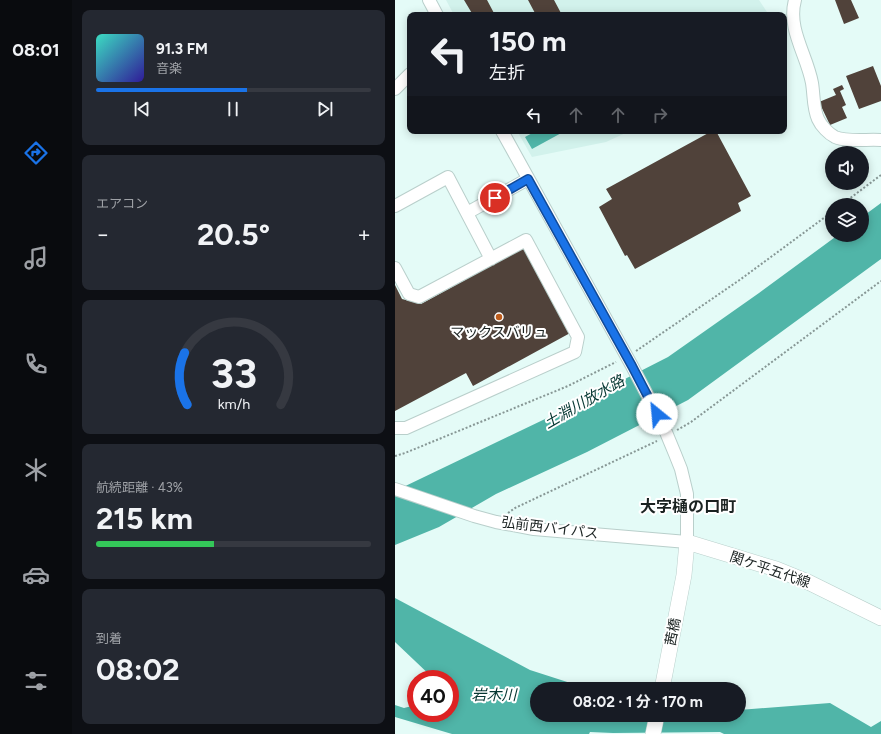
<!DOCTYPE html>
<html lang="ja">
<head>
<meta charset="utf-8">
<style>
  :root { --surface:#171b24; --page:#242831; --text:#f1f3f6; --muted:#9ea1a6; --line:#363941; --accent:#1a73e8 }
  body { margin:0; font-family:Figtree,"Noto Sans JP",sans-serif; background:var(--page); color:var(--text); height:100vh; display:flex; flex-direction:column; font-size:15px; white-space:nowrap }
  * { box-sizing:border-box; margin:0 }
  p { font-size:13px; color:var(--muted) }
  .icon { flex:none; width:22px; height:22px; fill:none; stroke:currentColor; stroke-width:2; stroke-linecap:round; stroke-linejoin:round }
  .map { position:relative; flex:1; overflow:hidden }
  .side { display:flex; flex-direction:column; gap:10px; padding:10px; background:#0d0f14; width:323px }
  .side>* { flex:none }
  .hud { position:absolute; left:12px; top:12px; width:380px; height:122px; border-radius:8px; box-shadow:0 2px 10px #0003; background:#171b24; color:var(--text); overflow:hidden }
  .buttons { position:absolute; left:430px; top:146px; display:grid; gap:8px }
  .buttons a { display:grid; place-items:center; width:44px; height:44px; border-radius:50%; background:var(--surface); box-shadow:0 2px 10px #0003; font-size:20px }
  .speed { position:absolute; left:12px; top:670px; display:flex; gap:8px; font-size:20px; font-weight:700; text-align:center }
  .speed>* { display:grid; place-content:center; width:52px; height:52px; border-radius:50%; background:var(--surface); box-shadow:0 2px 10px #0003; line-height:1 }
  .speed .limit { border:6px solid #d22; background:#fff; color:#111 }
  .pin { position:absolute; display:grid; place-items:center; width:34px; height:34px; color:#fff; margin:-17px; border:2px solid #fff; border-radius:50%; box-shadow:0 1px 4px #0007 }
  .me { position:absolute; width:44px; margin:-22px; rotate:332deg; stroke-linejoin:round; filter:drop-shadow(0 0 3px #0008) }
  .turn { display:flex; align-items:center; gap:14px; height:84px; padding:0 16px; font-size:18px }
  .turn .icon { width:52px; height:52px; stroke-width:2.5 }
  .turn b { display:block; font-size:28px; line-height:34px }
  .lanes { display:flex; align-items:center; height:38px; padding:0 16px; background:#0003; justify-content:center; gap:20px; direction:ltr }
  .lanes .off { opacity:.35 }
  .big { font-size:30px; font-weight:700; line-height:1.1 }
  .side .widget { flex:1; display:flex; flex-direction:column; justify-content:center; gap:6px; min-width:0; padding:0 14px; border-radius:8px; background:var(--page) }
  .side .dial { align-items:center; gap:0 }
  .dial svg { height:104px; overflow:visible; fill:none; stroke:var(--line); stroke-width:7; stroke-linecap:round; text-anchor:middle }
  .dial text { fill:var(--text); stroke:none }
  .song { display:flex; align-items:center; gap:12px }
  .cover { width:48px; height:48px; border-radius:6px; background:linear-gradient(135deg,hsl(170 70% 55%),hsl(250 70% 35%)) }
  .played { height:4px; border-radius:2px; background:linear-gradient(90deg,var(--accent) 55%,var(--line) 55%) }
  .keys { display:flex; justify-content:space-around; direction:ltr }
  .heat { display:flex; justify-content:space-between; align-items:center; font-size:22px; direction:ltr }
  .charge { height:6px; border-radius:3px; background:linear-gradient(90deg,#34c759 43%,var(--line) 0) }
  .trip { position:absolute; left:135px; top:682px; width:216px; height:40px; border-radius:20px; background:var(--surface); box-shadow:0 2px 10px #0003; font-weight:700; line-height:40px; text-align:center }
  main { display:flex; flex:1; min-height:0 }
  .menu { display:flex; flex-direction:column; width:72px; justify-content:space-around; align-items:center; background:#090b0e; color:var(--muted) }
  .menu .icon { width:28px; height:28px }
  .menu .current { color:var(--accent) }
  .menu b { font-size:18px; color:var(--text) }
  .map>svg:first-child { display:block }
  .built { fill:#d2f2ec }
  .water { fill:#50b5a8 }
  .building { fill:#50423a }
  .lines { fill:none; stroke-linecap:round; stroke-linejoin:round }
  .minor-casing { stroke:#b9cfcb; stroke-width:14 }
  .major-casing { stroke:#b9cfcb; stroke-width:16 }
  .path { stroke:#879795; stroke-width:2; stroke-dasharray:2 2; stroke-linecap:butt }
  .minor { stroke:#fff; stroke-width:12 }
  .major { stroke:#fff; stroke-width:15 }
  .route-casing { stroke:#114b97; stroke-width:10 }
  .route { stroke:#1a73e8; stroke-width:7 }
  .poi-dot { fill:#bd5c1c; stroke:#fff; stroke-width:1.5 }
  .labels { text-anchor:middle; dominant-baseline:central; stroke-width:4; stroke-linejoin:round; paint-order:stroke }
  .poi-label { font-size:14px; fill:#1a2221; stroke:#fff }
  .street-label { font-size:14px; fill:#1a2221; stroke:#fff }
  .water-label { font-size:15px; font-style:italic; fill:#063732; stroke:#fff }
  .quarter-label { font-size:16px; font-weight:bold; fill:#1a2221; stroke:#fff }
</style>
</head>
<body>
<main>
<nav class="menu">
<b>08:01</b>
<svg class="icon current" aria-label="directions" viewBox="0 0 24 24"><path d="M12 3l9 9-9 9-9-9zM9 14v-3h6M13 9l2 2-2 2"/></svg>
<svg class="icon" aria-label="music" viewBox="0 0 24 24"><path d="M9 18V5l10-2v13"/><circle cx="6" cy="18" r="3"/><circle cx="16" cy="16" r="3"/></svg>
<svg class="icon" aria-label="phone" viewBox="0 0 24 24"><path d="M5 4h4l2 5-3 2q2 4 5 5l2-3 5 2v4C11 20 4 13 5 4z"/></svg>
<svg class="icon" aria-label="climate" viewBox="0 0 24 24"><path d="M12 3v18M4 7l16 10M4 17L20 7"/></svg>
<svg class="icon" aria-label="car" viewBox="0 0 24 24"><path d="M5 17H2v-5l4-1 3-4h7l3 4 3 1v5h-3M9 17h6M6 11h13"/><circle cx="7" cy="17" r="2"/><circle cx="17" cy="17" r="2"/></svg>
<svg class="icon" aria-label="filters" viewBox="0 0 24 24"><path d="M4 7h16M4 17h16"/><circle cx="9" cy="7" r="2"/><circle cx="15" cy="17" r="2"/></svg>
</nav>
<section class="side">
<div class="widget">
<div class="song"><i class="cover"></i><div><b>91.3 FM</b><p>音楽</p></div></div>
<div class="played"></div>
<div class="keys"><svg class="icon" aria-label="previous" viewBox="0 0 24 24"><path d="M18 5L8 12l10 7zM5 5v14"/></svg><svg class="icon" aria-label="pause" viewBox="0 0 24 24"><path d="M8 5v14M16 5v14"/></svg><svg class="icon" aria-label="next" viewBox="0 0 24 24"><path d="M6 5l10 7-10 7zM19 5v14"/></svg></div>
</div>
<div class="widget"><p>エアコン</p>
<div class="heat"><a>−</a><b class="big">20.5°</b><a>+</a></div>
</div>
<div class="widget dial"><svg viewBox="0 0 100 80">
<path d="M14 69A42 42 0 1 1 86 69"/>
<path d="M14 69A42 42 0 0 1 12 29" stroke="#1a73e8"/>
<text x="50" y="56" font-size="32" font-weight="700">33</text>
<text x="50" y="72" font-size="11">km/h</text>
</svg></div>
<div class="widget"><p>航続距離 · 43%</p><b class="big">215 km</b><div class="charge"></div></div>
<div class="widget"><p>到着</p><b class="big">08:02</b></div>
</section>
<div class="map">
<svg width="486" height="734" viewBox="0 0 486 734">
  <rect width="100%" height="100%" fill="#e4fbf7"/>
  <path class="built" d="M51 0H364L374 15H59Z
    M122 131H235L211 142 137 157Z"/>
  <path class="water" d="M141 131H170L137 149 130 137Z
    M486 203V259L293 400 192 452 101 494 44 527 0 545V491L173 408 273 357 364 293 443 235H467V217Z
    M0 598 135 670 194 689H142V715H344V710L435 703 476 727 486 721V734H329L325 732 218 733 195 732 194 734H57L0 717V705L9 708 21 705V713H55V697L59 696 55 692V679H39L0 642Z"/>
  <path class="building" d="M69 0H92L100 15H78Z
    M133 0H159L167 15H141Z
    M440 0H456L464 18 449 24Z
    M478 66 486 86V101L464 109 451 76Z
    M447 85 449 89 445 91 451 105 447 107 452 118 435 125 424 102 441 95 438 89Z
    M317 131H321L356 196 343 203 346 211 240 269 232 255 230 256 204 207 217 199 211 189Z
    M130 247 177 332 78 386 71 373 0 411V285L7 299 26 304Z"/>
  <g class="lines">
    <defs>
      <path id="minor" d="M34 0 42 15
        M400 0C392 29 412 55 417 83 419 95 418 108 423 119 426 126 434 134 440 137 451 142 473 139 486 140
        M0 89 15 74
        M0 206 53 177 96 259
        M72 213 133 179
        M0 268 14 294 24 297 131 240 183 337 180 352 11 428H0
        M0 489 79 516 101 522 139 529 292 542V494L286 469 280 454 268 425 237 366 107 131"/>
      <path id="major" d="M267 689 289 575 292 542 381 569 413 582 486 618
        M258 734 262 715"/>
    </defs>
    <use href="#minor" class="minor-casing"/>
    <use href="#major" class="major-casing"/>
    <path class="path" d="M446 205 486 175
      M241 351 346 279 437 212
      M282 430 296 422 486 281
      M0 456 10 453 173 386 221 362
      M113 513 120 508 262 441"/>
    <use href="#minor" class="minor"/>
    <use href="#major" class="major"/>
  </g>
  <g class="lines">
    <defs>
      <path id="route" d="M100 198 133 179 237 366 262 414"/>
    </defs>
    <use href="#route" class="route-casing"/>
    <use href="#route" class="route"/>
  </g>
  <circle class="poi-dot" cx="104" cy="317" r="4"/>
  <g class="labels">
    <g class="poi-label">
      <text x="104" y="332">マックスバリュ</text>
    </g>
    <g class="street-label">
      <text transform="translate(155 528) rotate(7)">弘前西バイパス</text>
      <text transform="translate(375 570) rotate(19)">関ケ平五代線</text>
      <text transform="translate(278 632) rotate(-79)">茜橋</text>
    </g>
    <g class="water-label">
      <text transform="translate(189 402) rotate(-30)">土淵川放水路</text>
      <text x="99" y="695">岩木川</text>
    </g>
    <g class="quarter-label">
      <text x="293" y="506">大字樋の口町</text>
    </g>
  </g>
</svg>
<div class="buttons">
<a><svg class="icon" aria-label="sound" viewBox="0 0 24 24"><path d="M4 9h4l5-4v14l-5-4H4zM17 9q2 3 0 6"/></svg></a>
<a><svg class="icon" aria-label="layers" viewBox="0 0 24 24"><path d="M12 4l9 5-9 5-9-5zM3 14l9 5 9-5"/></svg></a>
</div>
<div class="speed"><div class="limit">40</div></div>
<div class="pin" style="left:100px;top:198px;background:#d93025"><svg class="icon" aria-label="arrive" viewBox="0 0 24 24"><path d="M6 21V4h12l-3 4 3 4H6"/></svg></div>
<svg class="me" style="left:262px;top:414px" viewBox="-20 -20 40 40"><circle r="19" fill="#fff"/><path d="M0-13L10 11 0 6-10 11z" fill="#1a73e8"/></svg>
<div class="trip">08:02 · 1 分 · 170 m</div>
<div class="hud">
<div class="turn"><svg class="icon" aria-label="left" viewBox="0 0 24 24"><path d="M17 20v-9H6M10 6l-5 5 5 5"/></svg><div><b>150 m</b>左折</div></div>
<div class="lanes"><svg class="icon" aria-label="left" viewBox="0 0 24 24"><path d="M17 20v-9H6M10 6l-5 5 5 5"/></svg><svg class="icon off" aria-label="ahead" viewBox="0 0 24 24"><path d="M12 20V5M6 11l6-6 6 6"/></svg><svg class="icon off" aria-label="ahead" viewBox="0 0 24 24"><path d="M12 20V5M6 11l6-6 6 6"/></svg><svg class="icon off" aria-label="right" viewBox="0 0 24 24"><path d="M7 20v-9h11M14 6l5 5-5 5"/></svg></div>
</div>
</div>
</main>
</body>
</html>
